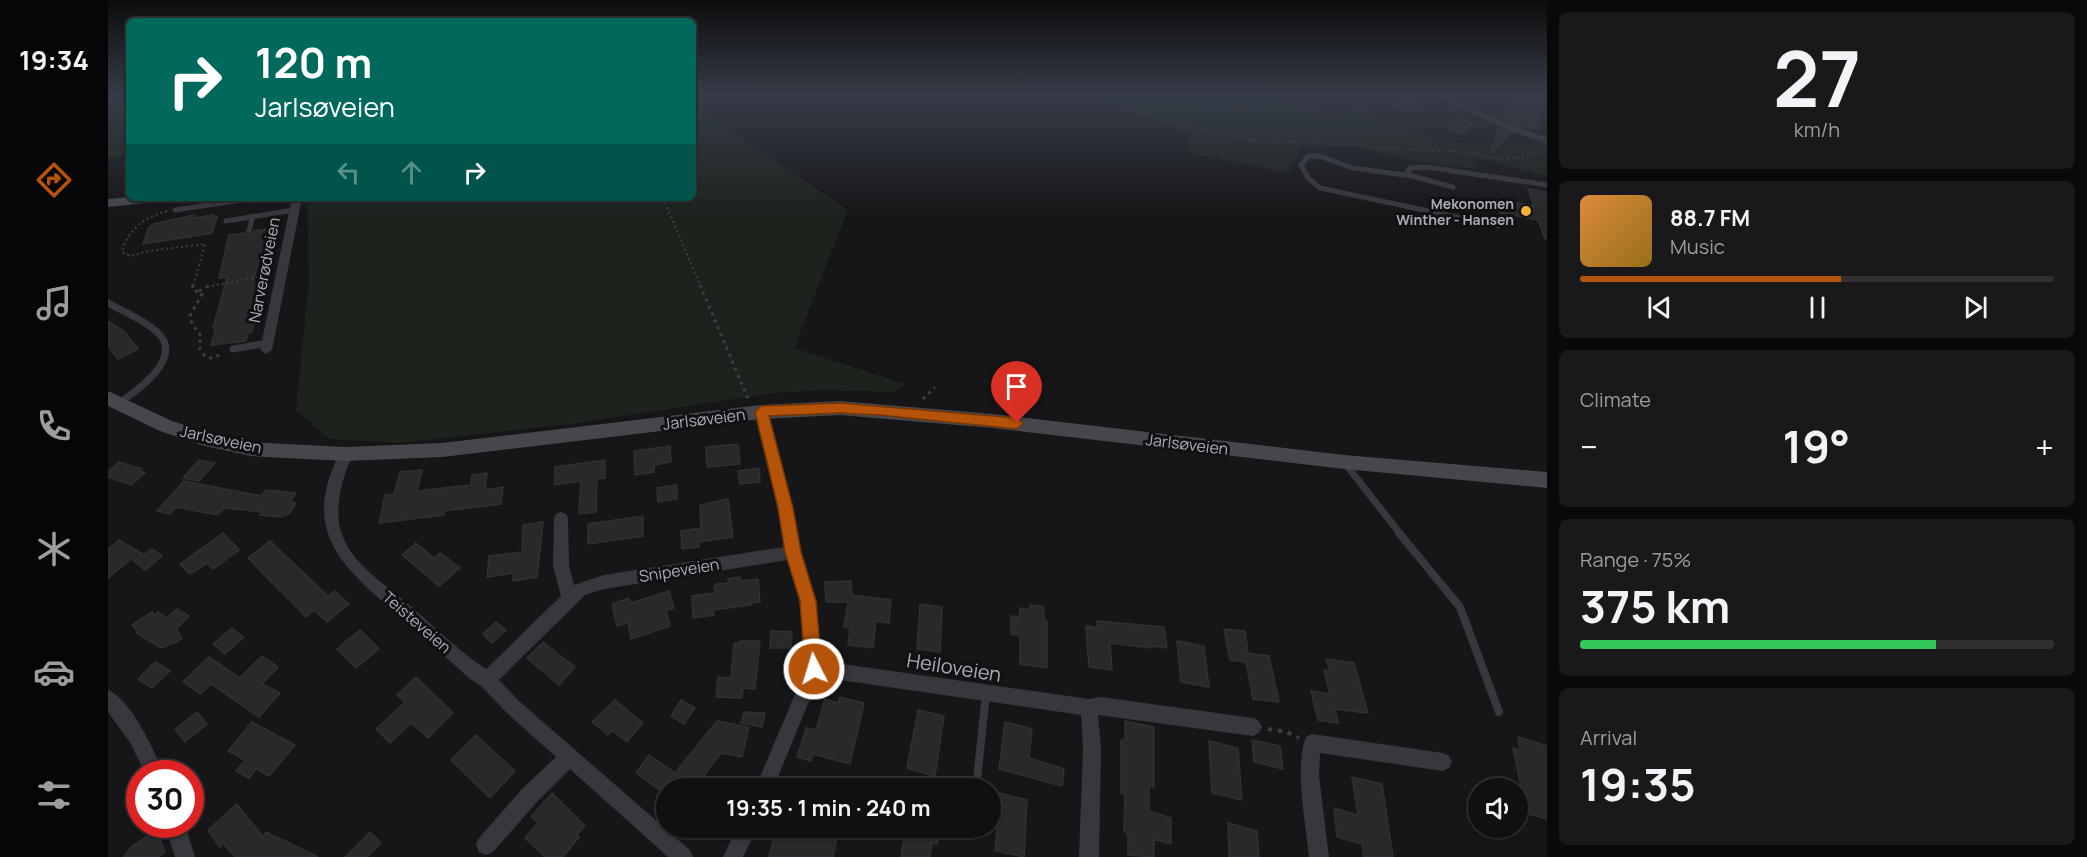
<!DOCTYPE html>
<html lang="en">
<head>
<meta charset="utf-8">
<style>
  :root { --surface:#101012; --page:#19191b; --text:#f1f3f6; --muted:#9c9d9f; --line:#303032; --accent:#b45309 }
  body { margin:0; font-family:Manrope,sans-serif; background:var(--page); color:var(--text); height:100vh; display:flex; flex-direction:column; font-size:22px; white-space:nowrap }
  * { box-sizing:border-box; margin:0 }
  p { font-size:20px; color:var(--muted) }
  .icon { flex:none; width:33px; height:33px; fill:none; stroke:currentColor; stroke-width:2; stroke-linecap:round; stroke-linejoin:round }
  .map { position:relative; flex:1; overflow:hidden }
  .side { display:flex; flex-direction:column; gap:12px; padding:12px; background:#09090a; width:540px }
  .side>* { flex:none }
  .banner { position:absolute; left:18px; top:18px; width:570px; height:183px; border-radius:9px; box-shadow:0 2px 4px #0004,0 0 0 2px var(--line); background:#00695c; color:#fff; overflow:hidden }
  .buttons { position:absolute; left:1360px; top:778px; display:grid; gap:12px }
  .buttons a { display:grid; place-items:center; width:60px; height:60px; border-radius:50%; background:var(--surface); box-shadow:0 2px 4px #0004,0 0 0 2px var(--line); font-size:30px }
  .speed { position:absolute; left:18px; top:760px; display:flex; gap:12px; font-size:30px; font-weight:700; text-align:center }
  .speed>* { display:grid; place-content:center; width:78px; height:78px; border-radius:50%; background:var(--surface); box-shadow:0 2px 4px #0004,0 0 0 2px var(--line); line-height:1 }
  .speed .limit { border:9px solid #d22; background:#fff; color:#111 }
  .pin { position:absolute; display:grid; place-items:center; width:51px; height:51px; color:#fff; margin:-62px -26px; border-radius:50% 50% 50% 0; rotate:-45deg; box-shadow:0 0 6px #0007 }
  .pin .icon { rotate:45deg }
  .me { position:absolute; width:66px; margin:-33px; rotate:355deg; stroke-linejoin:round; filter:drop-shadow(0 0 4px #0008) }
  .turn { display:flex; align-items:center; gap:21px; height:126px; padding:0 30px; font-size:27px }
  .turn .icon { width:78px; height:78px; stroke-width:2.5 }
  .turn b { display:block; font-size:42px; line-height:51px }
  .lanes { display:flex; align-items:center; height:57px; padding:0 30px; background:#0003; justify-content:center; gap:30px; direction:ltr }
  .lanes .off { opacity:.35 }
  .big { font-size:45px; font-weight:700; line-height:1.1 }
  .side .card { flex:1; display:flex; flex-direction:column; justify-content:center; gap:9px; min-width:0; padding:0 21px; border-radius:9px; background:var(--page) }
  .side .dial { align-items:center; gap:0 }
  .dial b { font-size:78px; line-height:1 }
  .song { display:flex; align-items:center; gap:18px }
  .cover { width:72px; height:72px; border-radius:9px; background:linear-gradient(135deg,hsl(30 70% 55%),hsl(40 70% 35%)) }
  .played { height:6px; border-radius:3px; background:linear-gradient(90deg,var(--accent) 55%,var(--line) 55%) }
  .keys { display:flex; justify-content:space-around; direction:ltr }
  .heat { display:flex; justify-content:space-between; align-items:center; font-size:33px; direction:ltr }
  .charge { height:9px; border-radius:4px; background:linear-gradient(90deg,#34c759 75%,var(--line) 0) }
  .trip { position:absolute; left:548px; top:778px; width:345px; height:60px; border-radius:30px; background:var(--surface); box-shadow:0 2px 4px #0004,0 0 0 2px var(--line); font-weight:700; line-height:60px; text-align:center }
  main { display:flex; flex:1; min-height:0 }
  .tab-bar { display:flex; flex-direction:column; width:108px; justify-content:space-around; align-items:center; background:#060607; color:var(--muted) }
  .tab-bar .icon { width:42px; height:42px }
  .tab-bar .selected { color:var(--accent) }
  .tab-bar b { font-size:27px; color:var(--text) }
  .map>svg:first-child { display:block }
  .green { fill:#1c231d }
  .building { fill:#29292c; stroke:#303034; stroke-width:1.5 }
  .lines { fill:none; stroke-linecap:round; stroke-linejoin:round }
  .path-far2 { stroke:#3d3f44; stroke-width:2; stroke-dasharray:2 3; stroke-linecap:butt }
  .path-far1 { stroke:#3d3f44; stroke-width:3; stroke-dasharray:3 4.5; stroke-linecap:butt }
  .path { stroke:#3d3f44; stroke-width:4; stroke-dasharray:4 6; stroke-linecap:butt }
  .lane-far2 { stroke:#37383d; stroke-width:5 }
  .lane-far1 { stroke:#37383d; stroke-width:7 }
  .lane { stroke:#37383d; stroke-width:8 }
  .street { fill:#37383d; fill-rule:evenodd }
  .secondary { fill:#45474d; fill-rule:evenodd }
  .route { fill:#b45309; stroke:#753606; stroke-width:1.5 }
  .poi-dot { fill:#f2b134; stroke:#111113; stroke-width:2 }
  .labels { text-anchor:middle; dominant-baseline:central; stroke-width:6; stroke-linejoin:round; paint-order:stroke }
  .far-poi-label { font-size:14px; font-weight:bold; fill:#a8adb8; stroke:#111113; text-anchor:end }
  .street-label { font-size:16px; fill:#a8adb8; stroke:#111113 }
  .near-street-label { font-size:20px; fill:#a8adb8; stroke:#111113 }
</style>
</head>
<body>
<main>
<nav class="tab-bar">
<b>19:34</b>
<svg class="icon selected" aria-label="directions" viewBox="0 0 24 24"><path d="M12 3l9 9-9 9-9-9zM9 14v-3h6M13 9l2 2-2 2"/></svg>
<svg class="icon" aria-label="music" viewBox="0 0 24 24"><path d="M9 18V5l10-2v13"/><circle cx="6" cy="18" r="3"/><circle cx="16" cy="16" r="3"/></svg>
<svg class="icon" aria-label="phone" viewBox="0 0 24 24"><path d="M5 4h4l2 5-3 2q2 4 5 5l2-3 5 2v4C11 20 4 13 5 4z"/></svg>
<svg class="icon" aria-label="climate" viewBox="0 0 24 24"><path d="M12 3v18M4 7l16 10M4 17L20 7"/></svg>
<svg class="icon" aria-label="car" viewBox="0 0 24 24"><path d="M5 17H2v-5l4-1 3-4h7l3 4 3 1v5h-3M9 17h6M6 11h13"/><circle cx="7" cy="17" r="2"/><circle cx="17" cy="17" r="2"/></svg>
<svg class="icon" aria-label="filters" viewBox="0 0 24 24"><path d="M4 7h16M4 17h16"/><circle cx="9" cy="7" r="2"/><circle cx="15" cy="17" r="2"/></svg>
</nav>
<div class="map">
<svg width="1439" height="857" viewBox="0 0 1439 857">
  <rect width="100%" height="100%" fill="#161618"/>
  <path class="green" d="M0 95H21V156L0 158Z
    M981 95H1173L1219 116 1252 109C1315 144 1368 149 1439 142V176L1368 158 1367 169 1313 162 1247 147 1193 146 1181 173 1081 153V134Z
    M585 105 740 210 686 348 797 384 787 392 718 390 666 393 470 423 294 443 221 439 188 410 201 280 199 198H585Z"/>
  <path class="building" d="M1404 95H1437L1429 129 1411 126 1395 119Z
    M1297 96 1314 103 1301 112 1284 105Z
    M1350 118 1366 123 1355 134 1339 128Z
    M1391 128 1403 133 1382 154Z
    M1420 189 1439 192V238L1437 239 1430 220 1392 213 1388 199 1426 206Z
    M86 215 85 218 106 215 105 217H109L104 233 35 244 41 227 46 224Z
    M165 228 159 254 152 255 145 282 155 283 144 332 140 333 138 341 103 345 108 328H105L119 277 111 278 121 235 136 233 142 236 146 231Z
    M0 321 17 332 30 349 10 359 0 346Z
    M630 444 632 464 599 467 598 447Z
    M562 446 563 462 546 465V472L527 475 526 451Z
    M91 460 107 463 91 481 75 478Z
    M497 460V478L489 479 488 512 471 514 473 481 447 485V467Z
    M11 462 34 469 32 471 37 473 23 485 0 477V472Z
    M651 468 652 482 632 484 630 471Z
    M314 470 309 491 363 485 364 475 379 473 377 490 395 487 393 504 336 511V515L271 523 277 495 286 494 292 472Z
    M76 481 153 496 158 490 188 493 182 502 188 503 182 513 173 517 152 515 154 512 116 508 110 515 68 507 62 514 49 511Z
    M569 485V499L550 502 549 488Z
    M620 499 625 537 591 542V547L574 549 573 531 593 528 592 505Z
    M535 516V536L480 544V524Z
    M435 522 429 577 405 581V573L379 577 381 556 414 552 415 525Z
    M115 533 131 550 105 569 99 563 82 574 72 564Z
    M11 540 36 555 44 549 54 556 37 570 23 559 0 578V549Z
    M162 541 220 596 227 591 241 604 219 622 206 610 198 617 140 558Z
    M308 543 326 558 332 553 352 568 331 586 294 555Z
    M632 577 633 581 650 579 652 602 643 603 644 605 605 610 606 615 585 618 584 596 607 593 606 587 609 584 620 583V579Z
    M743 581 744 595 783 600 781 623 768 621 765 648 740 645 742 628 736 627 740 602H718L717 582Z
    M561 591 566 608 558 610 562 626 523 639 520 623 509 626 504 604 521 598 523 603Z
    M812 604 834 607 832 652 809 649Z
    M922 605 935 607 937 621H939V668L912 664V636L903 634V616L911 617 912 608 922 610Z
    M69 609 81 616 68 629 74 638 68 642 53 648 28 633 29 631 24 625 44 612 47 615 50 612 59 618Z
    M989 621 1056 627 1059 648 1042 646V648L1002 643 1004 670 981 667 978 626 989 628Z
    M388 622 398 630 384 643 375 634Z
    M124 628 136 637 117 654 105 644Z
    M1116 629 1137 631 1140 653 1161 656 1171 702 1145 699 1138 662 1122 660Z
    M252 630 271 649 248 668 229 649Z
    M663 631 684 632 683 648H662Z
    M632 641H652L647 689 635 688 634 698 608 697 610 677 623 678 626 643H632Z
    M1069 641 1096 646 1101 687 1073 682Z
    M435 642 467 667 451 685 419 658Z
    M154 656 170 667 154 684 172 693 151 717 103 684 92 694 75 682 101 657 132 678Z
    M1218 659 1246 663 1260 713 1227 709 1230 723 1210 720 1203 691 1222 694 1216 670 1222 671Z
    M47 662 62 671 44 688 30 679Z
    M308 677 345 713 320 738 303 723 282 743 268 729 297 702 289 695Z
    M732 697 756 703 742 764 705 754 703 761 689 757 698 728 708 730 717 699 730 703Z
    M507 700 535 723 519 742 504 730 500 735 484 722Z
    M573 700 587 708 576 724 563 716Z
    M810 710 836 716 827 776 799 768Z
    M89 712 99 724 77 742 67 729Z
    M636 712 657 713 654 727 633 723Z
    M609 721 641 727 634 757 613 753 596 775 616 789H550L528 773 541 755 567 773Z
    M1017 721 1046 727V787L1041 786V811L1063 818V844L1046 839V857L1020 855V833L1016 831 1017 794 1013 793V740H1017Z
    M144 722 187 745 161 776 148 769 141 778 128 771 137 760 120 751Z
    M897 722 924 729 921 758 956 769 954 786 891 769Z
    M368 735 407 771 382 798 343 760Z
    M1410 737 1439 746V819L1410 811V786L1413 787 1405 748 1412 750Z
    M1144 740 1172 746 1175 769 1146 762Z
    M1101 741 1130 748 1134 800 1104 793Z
    M1244 777 1274 784 1285 857H1256L1254 844 1229 837 1226 808 1250 815Z
    M444 793 477 826 469 835 471 837 455 857H437L417 838 430 823 423 817Z
    M892 793 919 800 916 857 887 851Z
    M129 804 155 837 158 832 210 857H127L116 844 112 847 100 830Z
    M1120 823 1149 831 1151 857H1121Z
    M668 828 702 837 704 828H731L725 857H661Z
    M798 828H832L829 844 824 843 822 857H793Z
    M49 830 57 852 50 857H16L23 847Z
    M262 832 273 843 259 857H237Z"/>
  <g class="lines">
    <path class="path-far2" d="M1004 95 1048 119 1160 143 1196 141 1231 145 1244 144 1260 147 1354 152 1397 159 1418 157 1435 150
      M1058 95 1068 98
      M1066 95C1093 108 1120 112 1150 111L1156 104 1147 95
      M555 198 593 287
      M59 211C38 216 19 230 14 252L23 256 41 251 97 244 85 287
      M99 287 163 274"/>
    <path class="path-far1" d="M85 285 84 289 94 294 82 316 84 324 93 336 91 347 96 355 102 358 115 354
      M592 285 641 401
      M91 291 102 285
      M815 399 827 387"/>
    <path class="path" d="M1160 729 1179 732 1191 738"/>
    <path class="lane-far2" d="M1304 176 1299 172 1302 168 1319 167 1439 185
      M1345 187 1304 176 1245 168 1211 156H1200L1193 165 1200 178 1212 188 1391 226
      M67 210 147 198
      M118 221 186 210
      M141 231 145 216"/>
    <path class="lane-far1" d="M0 303C16 312 35 319 49 332 77 357 30 390 11 403
      M125 349 160 343
      M1236 462 1293 535"/>
    <path class="lane" d="M1291 533 1352 607 1391 712
      M868 789 878 694"/>
    <path class="street" d="M1324 95H1336L1413 129 1439 137V143L1407 133Z
      M184 198H194L164 350 158 354 152 350Z
      M653 407 660 412 684 508 693 552 708 601 714 661 981 699 993 697 1145 718 1151 721 1154 727 1151 733 1145 736 990 715 993 749 991 857H971L975 749 973 715 711 677 665 789H647L698 668 692 601 680 560 496 589 477 595 391 680 411 701 582 850 585 857H560L462 769 428 803 385 852 378 855 371 852 368 845 371 838 414 789 448 757 399 713 373 686 362 679C338 657 314 636 289 614 231 565 192 529 233 450H243L245 454C234 478 225 509 234 535 246 567 283 588 307 610 330 630 353 653 378 669L453 596 445 566 446 518 448 514 453 512 458 514 460 518 461 566 466 585 496 575 676 547 670 508 646 412Z
      M0 690C24 700 46 751 56 774H38L21 741 0 712Z
      M1204 734 1335 753 1341 756 1344 762 1341 768 1335 771 1212 753 1211 776 1221 857H1201C1198 825 1186 765 1198 737Z
      M57 825H77L87 857H67Z
      M629 828H649L635 857H615Z"/>
    <path class="secondary" d="M21 197V198H54L47 202 0 207V199Z
      M0 391 64 421 94 431 143 442 178 444 238 447 334 443 653 405 732 401 885 414 1236 455 1439 472V488L1236 469 885 428 732 415 653 419 334 457 238 461 178 458 143 456 93 445 52 431 0 406Z"/>
  </g>
  <linearGradient id="sky" x2="0" y2="1"><stop stop-color="#0c0c0d"/><stop offset="0.44" stop-color="#363c48"/><stop offset="1" stop-color="#363c48" stop-opacity="0"/></linearGradient>
  <rect width="1439" height="215" fill="url(#sky)"/>
  <path class="route" d="M732 403 909 418 915 423 909 429 771 415 732 413 661 416 685 508 693 552 708 601 714 669 712 674 706 677 700 674 697 669 692 601 677 552 670 508 647 412 653 406Z"/>
  <circle class="poi-dot" cx="1418" cy="211" r="6"/>
  <g class="labels">
    <g class="far-poi-label">
      <text x="1406" y="203">Mekonomen<tspan x="1406" dy="16">Winther - Hansen</tspan></text>
    </g>
    <g class="street-label">
      <text transform="translate(156 270) rotate(-79)">Narverødveien</text>
      <text transform="translate(596 419) rotate(-7)">Jarlsøveien</text>
      <text transform="translate(113 439) rotate(12)">Jarlsøveien</text>
      <text transform="translate(1079 444) rotate(7)">Jarlsøveien</text>
      <text transform="translate(571 570) rotate(-9)">Snipeveien</text>
      <text transform="translate(309 622) rotate(41)">Teisteveien</text>
    </g>
    <g class="near-street-label">
      <text transform="translate(846 667) rotate(9)">Heiloveien</text>
    </g>
  </g>
</svg>
<div class="buttons">
<a><svg class="icon" aria-label="sound" viewBox="0 0 24 24"><path d="M4 9h4l5-4v14l-5-4H4zM17 9q2 3 0 6"/></svg></a>
</div>
<div class="speed"><div class="limit">30</div></div>
<div class="pin" style="left:909px;top:423px;background:#d93025"><svg class="icon" aria-label="arrive" viewBox="0 0 24 24"><path d="M6 21V4h12l-3 4 3 4H6"/></svg></div>
<svg class="me" style="left:706px;top:669px" viewBox="-20 -20 40 40"><circle r="17" fill="#b45309" stroke="#fff" stroke-width="3"/><path d="M0-11L8 9 0 5-8 9z" fill="#fff"/></svg>
<div class="trip">19:35 · 1 min · 240 m</div>
<div class="banner">
<div class="turn"><svg class="icon" aria-label="right" viewBox="0 0 24 24"><path d="M7 20v-9h11M14 6l5 5-5 5"/></svg><div><b>120 m</b>Jarlsøveien</div></div>
<div class="lanes"><svg class="icon off" aria-label="left" viewBox="0 0 24 24"><path d="M17 20v-9H6M10 6l-5 5 5 5"/></svg><svg class="icon off" aria-label="ahead" viewBox="0 0 24 24"><path d="M12 20V5M6 11l6-6 6 6"/></svg><svg class="icon" aria-label="right" viewBox="0 0 24 24"><path d="M7 20v-9h11M14 6l5 5-5 5"/></svg></div>
</div>
</div>
<section class="side">
<div class="card dial"><b>27</b><p>km/h</p></div>
<div class="card">
<div class="song"><i class="cover"></i><div><b>88.7 FM</b><p>Music</p></div></div>
<div class="played"></div>
<div class="keys"><svg class="icon" aria-label="previous" viewBox="0 0 24 24"><path d="M18 5L8 12l10 7zM5 5v14"/></svg><svg class="icon" aria-label="pause" viewBox="0 0 24 24"><path d="M8 5v14M16 5v14"/></svg><svg class="icon" aria-label="next" viewBox="0 0 24 24"><path d="M6 5l10 7-10 7zM19 5v14"/></svg></div>
</div>
<div class="card"><p>Climate</p>
<div class="heat"><a>−</a><b class="big">19°</b><a>+</a></div>
</div>
<div class="card"><p>Range · 75%</p><b class="big">375 km</b><div class="charge"></div></div>
<div class="card"><p>Arrival</p><b class="big">19:35</b></div>
</section>
</main>
</body>
</html>
